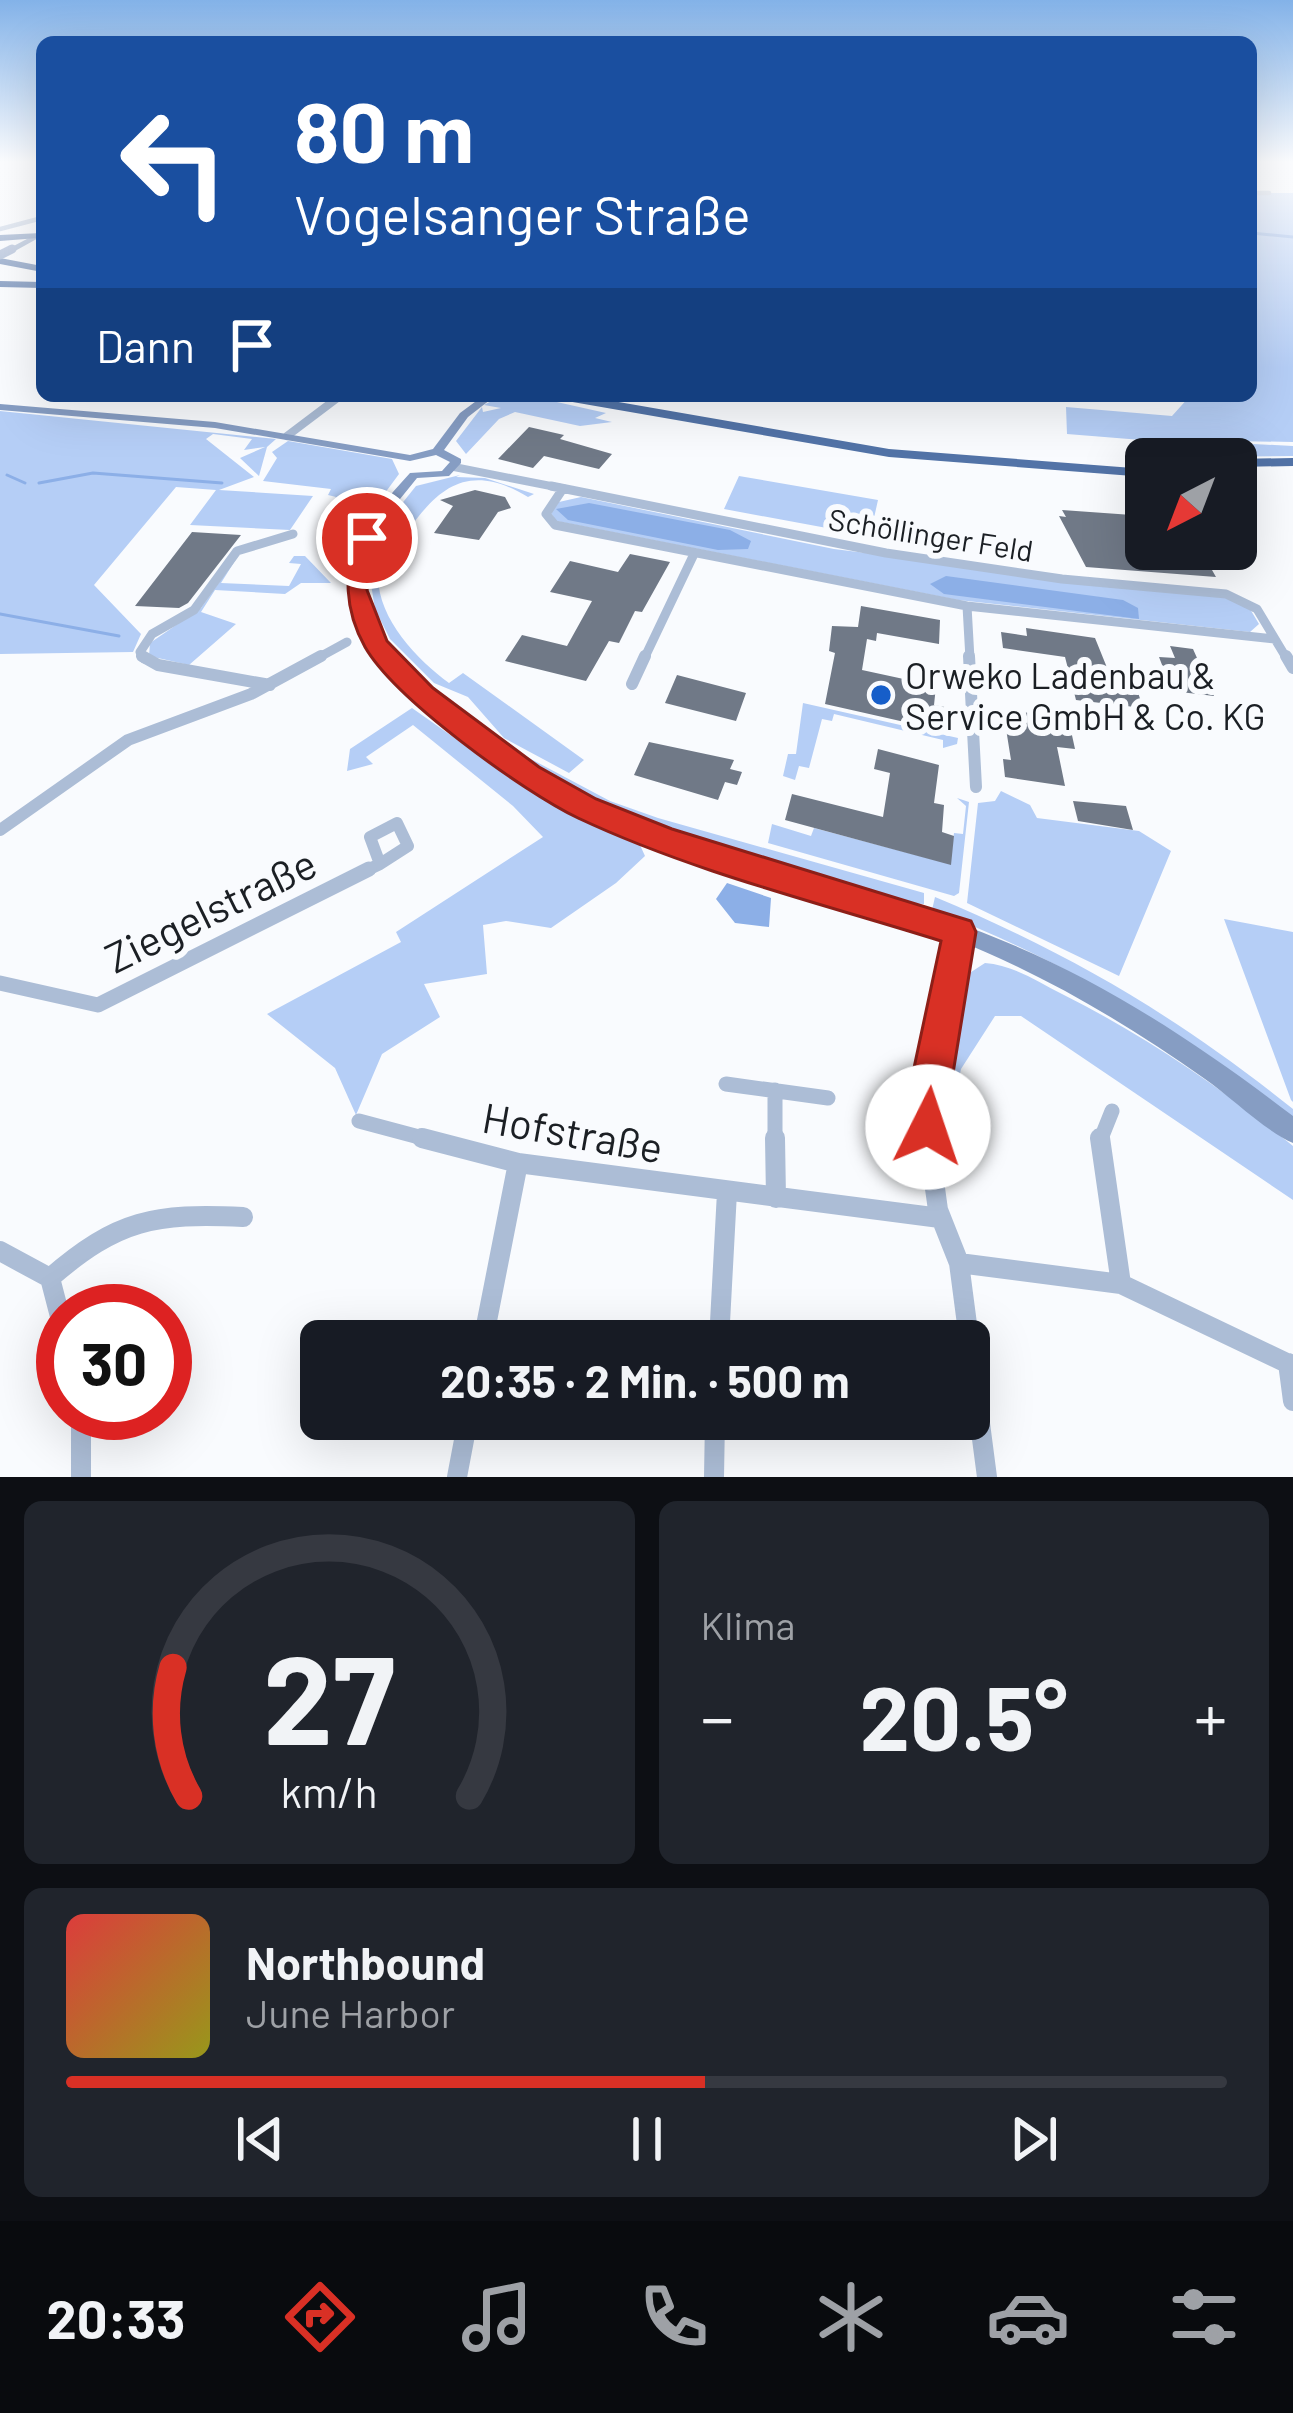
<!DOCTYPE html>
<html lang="de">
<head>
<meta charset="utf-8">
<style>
  :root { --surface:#171b24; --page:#20242c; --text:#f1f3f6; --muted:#9ea1a6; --line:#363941; --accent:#d93025 }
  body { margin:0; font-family:Barlow,sans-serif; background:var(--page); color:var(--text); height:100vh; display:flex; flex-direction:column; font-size:45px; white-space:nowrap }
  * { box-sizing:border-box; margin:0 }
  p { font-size:39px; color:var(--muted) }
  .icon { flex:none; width:66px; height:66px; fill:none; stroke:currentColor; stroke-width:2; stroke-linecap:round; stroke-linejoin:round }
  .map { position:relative; height:1477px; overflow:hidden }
  .sheet { display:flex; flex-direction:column; gap:24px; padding:24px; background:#0d0f14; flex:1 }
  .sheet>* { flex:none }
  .guide { position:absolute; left:36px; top:36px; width:1221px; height:366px; border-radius:18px; box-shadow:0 12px 48px #0002; background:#1a4fa0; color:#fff; overflow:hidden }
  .needle { width:78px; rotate:222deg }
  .buttons { position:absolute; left:1125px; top:438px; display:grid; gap:24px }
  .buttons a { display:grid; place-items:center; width:132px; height:132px; border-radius:18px; background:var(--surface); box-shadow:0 12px 48px #0002; font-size:60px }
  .speed { position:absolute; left:36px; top:1284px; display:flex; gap:24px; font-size:60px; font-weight:700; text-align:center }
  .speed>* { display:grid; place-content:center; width:156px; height:156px; border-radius:50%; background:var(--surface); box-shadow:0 12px 48px #0002; line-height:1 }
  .speed .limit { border:18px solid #d22; background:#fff; color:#111 }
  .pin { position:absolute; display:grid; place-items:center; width:102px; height:102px; color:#fff; margin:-51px; border:6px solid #fff; border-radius:50%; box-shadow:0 3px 12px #0007 }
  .me { position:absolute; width:132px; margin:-66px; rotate:4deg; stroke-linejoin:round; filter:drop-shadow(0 0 9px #0008) }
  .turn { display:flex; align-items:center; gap:42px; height:252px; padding:0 60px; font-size:54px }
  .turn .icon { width:156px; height:156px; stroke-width:2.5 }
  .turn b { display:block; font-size:84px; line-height:102px }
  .then { display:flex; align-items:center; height:114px; padding:0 60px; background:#0003; gap:24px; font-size:45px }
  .big { font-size:90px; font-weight:700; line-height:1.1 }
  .sheet .widget { flex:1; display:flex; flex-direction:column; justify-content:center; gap:18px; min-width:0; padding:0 42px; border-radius:18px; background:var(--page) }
  .sheet .dial { align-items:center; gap:0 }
  .dial svg { height:312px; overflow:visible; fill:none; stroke:var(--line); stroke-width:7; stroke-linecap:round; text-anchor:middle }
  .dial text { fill:var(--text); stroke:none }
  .song { display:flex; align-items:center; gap:36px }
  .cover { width:144px; height:144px; border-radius:18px; background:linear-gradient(135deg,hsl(0 70% 55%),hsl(60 70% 35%)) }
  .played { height:12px; border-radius:6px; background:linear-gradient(90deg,var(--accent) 55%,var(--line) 55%) }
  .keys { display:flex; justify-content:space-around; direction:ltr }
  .heat { display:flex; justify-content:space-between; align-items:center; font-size:66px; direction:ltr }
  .sheet .tiles { flex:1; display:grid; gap:24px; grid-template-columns:1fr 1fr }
  .widget:last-child { grid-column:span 2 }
  .trip { position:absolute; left:300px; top:1320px; width:690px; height:120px; border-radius:18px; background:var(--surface); box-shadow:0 12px 48px #0002; font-weight:700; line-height:120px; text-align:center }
  .dock { display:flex; height:192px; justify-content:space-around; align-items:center; background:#090b0e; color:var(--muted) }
  .dock .icon { width:84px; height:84px }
  .dock .on { color:var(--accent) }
  .dock b { font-size:54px; color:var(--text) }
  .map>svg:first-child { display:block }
  .green { fill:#b5cef6 }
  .water { fill:#8cafe7 }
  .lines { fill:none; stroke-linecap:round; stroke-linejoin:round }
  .stream { stroke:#8cafe7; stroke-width:3 }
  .building { fill:#707987 }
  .street-far5 { stroke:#acbdd6; stroke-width:4.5 }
  .street-far4 { stroke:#acbdd6; stroke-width:8 }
  .street-far3 { stroke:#acbdd6; stroke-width:9 }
  .street-far2 { stroke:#acbdd6; stroke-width:12 }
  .street-far1 { stroke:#acbdd6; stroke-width:15 }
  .street { stroke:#acbdd6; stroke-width:20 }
  .secondary { fill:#869dc3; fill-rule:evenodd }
  .highway { fill:#5273a7; fill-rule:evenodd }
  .secondary-bridge { stroke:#869dc3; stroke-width:9 }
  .route { fill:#d93025; stroke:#8d1f18; stroke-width:3 }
  .poi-dot { fill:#165ec9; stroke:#f9fbfe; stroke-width:4.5 }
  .labels { text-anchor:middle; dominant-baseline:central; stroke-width:12; stroke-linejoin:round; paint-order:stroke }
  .far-street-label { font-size:30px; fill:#1b1f24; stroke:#f9fbfe }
  .poi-label { font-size:36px; fill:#1b1f24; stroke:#f9fbfe; text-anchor:start }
  .near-street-label { font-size:42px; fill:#1b1f24; stroke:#f9fbfe }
</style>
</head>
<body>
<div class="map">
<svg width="1293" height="1477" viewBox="0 0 1293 1477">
  <rect width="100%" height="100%" fill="#f9fbfe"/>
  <path class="green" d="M1251 193H1293V442L1177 440 1293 446V456L1188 457 1179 443 1067 434 1066 407 1172 416 1190 396H1251Z
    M501 396H530L606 413 595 418 612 422 580 426 515 412 499 419 466 454 456 441 482 407 483 412 501 408 484 405Z
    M0 411 276 439 267 447 259 476 240 458 265 447 244 450 252 439 213 434 206 439 254 477 219 490 313 496 290 530 190 525 216 490 176 487 94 585 141 634 133 652 0 654Z
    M288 441 392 459 399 474 365 520 352 513 326 512 336 497 328 495 331 489 263 481 277 458 272 452Z
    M460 475 456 477 485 478 534 494 528 497C460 456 430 497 394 551L384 550C361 601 411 655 449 683L463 673 584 760 569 773 504 738 468 697 434 683 390 639 375 609 370 578 384 526 416 486Z
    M739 476 878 500 870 536 724 509Z
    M581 497 834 549 1226 598 1250 609 1259 624 1250 632 958 600 556 521 551 513 559 502Z
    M238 556 221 583 289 586 301 564 289 563 294 556H305L331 583H301L285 594 215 590 201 612 236 624 189 665 149 656 150 643 201 608Z
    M803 703 958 738 957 744 943 748V740L834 714 832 721 822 719 809 768 799 766 795 780 783 776 788 754H796Z
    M412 708 527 789 640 845 645 856 616 883 551 928 506 921 483 925 487 974 424 984 440 1017 382 1054 356 1115 335 1068 267 1014 401 942 396 932 543 837 513 806 413 725 366 757 373 764 347 771 350 749Z
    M514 750 610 801 658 818 924 893V904C901 904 869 891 845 884 761 862 568 818 514 750Z
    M1001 791 1030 805 1037 818 1139 831 1171 851 1119 976 967 903 978 803 995 801Z
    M957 798 969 802 959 893 954 896 768 843 772 824 811 836 814 828 950 864 954 833 963 834 966 806Z
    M935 897C1071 954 1178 1017 1293 1109V1119C1180 1032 1066 960 932 910Z
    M1224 919 1293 932V1102L1291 1100Z
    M985 963C1013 965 1038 982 1062 994 1146 1036 1220 1087 1293 1146V1200L1021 1016H995L961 1069 957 1088 942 1081 965 976Z"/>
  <path class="water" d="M589 503 730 530 751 541 748 549 718 550 568 520 556 509Z
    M946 576 1123 600 1138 608 1139 619 944 594 930 584Z
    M727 883 771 898 769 927 735 923 716 899Z"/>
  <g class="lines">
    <path class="stream" d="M1251 233 1293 237
      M7 475 25 483
      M39 483 93 473 222 483
      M0 614 119 636"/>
  </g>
  <path class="building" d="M529 427 564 435 560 439 612 454 599 469 544 456 533 468 498 459Z
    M475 490 505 497 511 508 498 512 479 540 434 533 453 506 440 500Z
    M1062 510 1146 516V549H1200L1216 577 1086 567 1059 516 1066 517Z
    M192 532 241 535 188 603 179 608 135 606Z
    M630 554 670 562 642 612 635 611 619 643 609 641 586 681 505 661 522 635 567 646 592 601 550 592 570 561 618 572Z
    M861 606 940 620 939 644 877 633 876 641 867 639 862 670 936 686 934 705 950 708 949 732 825 704 835 653 829 651 832 626 858 627Z
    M1026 628 1095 638 1112 680 1135 683 1143 708 1076 700 1065 657 1003 648 1001 632 1027 636Z
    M1170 646 1193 649 1214 696 1172 691 1159 657 1175 658Z
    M677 675 746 693 736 721 665 703Z
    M1003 710 1068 717 1075 749 1057 747 1065 786 1005 777 1003 759 1011 760Z
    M649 742 734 760 730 769 742 772 737 785 725 782 718 800 634 775Z
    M878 749 939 765 934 803 944 805 942 832 954 836 951 865 785 820 792 794 883 817 890 773 874 769Z
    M1073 801 1126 806 1133 830 1078 821Z"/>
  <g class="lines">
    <path class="street-far5" d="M1251 193H1269
      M0 229 42 218"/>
    <path class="street-far4" d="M287 436 340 396
      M454 467 566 489"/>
    <path class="street-far3" d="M551 486 886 553 1062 579 1226 594 1257 609 1287 659
      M562 490 546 514 555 525 967 606 1275 639
      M967 606 970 659
      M144 659 140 652 152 634 194 610 237 551 293 534
      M316 659 347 642
      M644 659 694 554"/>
    <path class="street-far2" d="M142 656 158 665 270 685
      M969 656 976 787
      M1286 656 1293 668
      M632 684 645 656
      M397 823 408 846 380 864 370 837Z
      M0 830 128 740 251 694 321 656
      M363 872 380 864"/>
    <path class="street-far1" d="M0 983 98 1005 369 869
      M726 1084 828 1098
      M775 1090V1141
      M359 1121 434 1141
      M928 1141 931 1059 960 932
      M1100 1141 1112 1111"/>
    <path class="street" d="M422 1138 518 1163 940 1218
      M775 1138 776 1198
      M928 1138 938 1210 959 1263 987 1477
      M1100 1138 1121 1284
      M0 1251 50 1278 63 1328
      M959 1263 1121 1284 1293 1366
      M50 1278C118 1219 155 1213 243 1217
      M483 1341 518 1163
      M719 1341 727 1192
      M1288 1363 1293 1401
      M81 1413V1477
      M457 1477 468 1419
      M714 1477 715 1419"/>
    <path class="secondary" d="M42 231V236L15 251 8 249Z
      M483 396H495L468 417 444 450 461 459V463L449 476 417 478C402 497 385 515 375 537 343 611 396 662 449 705 489 738 530 770 575 794 651 833 735 855 816 878 881 896 944 916 1006 942 1110 985 1204 1048 1293 1116V1143C1265 1131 1231 1097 1205 1079 1140 1033 1073 992 1001 959 866 897 715 878 580 813 526 786 478 748 432 709 380 665 330 610 362 538 373 513 392 493 410 473L442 471 450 462 436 455 410 461 215 428 0 410V404L215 422 410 455 433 449 460 413Z"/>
    <path class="highway" d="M41 233 38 238 0 241V235Z
      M0 258 42 266V272L0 264Z
      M0 281 42 282V288L0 287Z
      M554 396H584L889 449 1146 469V477L889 457 561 400Z
      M1293 458V466L1236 467 1234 459Z"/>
    <path class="secondary-bridge" d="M0 255 12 249"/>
  </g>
  <linearGradient id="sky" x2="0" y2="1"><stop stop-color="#83b2e8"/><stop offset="0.44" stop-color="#fcfdff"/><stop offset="1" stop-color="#fcfdff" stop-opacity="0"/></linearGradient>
  <rect width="1293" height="368" fill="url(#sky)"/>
  <path class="route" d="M360 534 378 538 367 590 387 641 433 688 539 767 596 799 672 829 971 921 976 932 942 1141 928 1146 914 1141 908 1096 941 941C820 903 693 872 578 818 522 791 395 699 365 647 345 611 342 571 360 534Z"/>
  <circle class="poi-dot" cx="881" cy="695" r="12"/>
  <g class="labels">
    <g class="far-street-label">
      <text transform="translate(931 534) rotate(9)">Schöllinger Feld</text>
    </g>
    <g class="poi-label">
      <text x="905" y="674">Orweko Ladenbau &amp;<tspan x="905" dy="41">Service GmbH &amp; Co. KG</tspan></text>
    </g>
    <g class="near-street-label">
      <text transform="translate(210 909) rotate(-26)">Ziegelstraße</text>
      <text transform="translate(573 1131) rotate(10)">Hofstraße</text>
    </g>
  </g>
</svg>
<div class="buttons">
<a><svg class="needle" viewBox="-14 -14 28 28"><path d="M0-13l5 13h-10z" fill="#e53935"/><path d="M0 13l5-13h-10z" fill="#9ea1a6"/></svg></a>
</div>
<div class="speed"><div class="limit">30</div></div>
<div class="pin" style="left:367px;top:538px;background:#d93025"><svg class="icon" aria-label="arrive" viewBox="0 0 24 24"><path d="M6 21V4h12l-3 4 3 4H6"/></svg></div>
<svg class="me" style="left:928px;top:1127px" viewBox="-20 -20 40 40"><circle r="19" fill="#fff"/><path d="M0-13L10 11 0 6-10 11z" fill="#d93025"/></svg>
<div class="trip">20:35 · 2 Min. · 500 m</div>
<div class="guide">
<div class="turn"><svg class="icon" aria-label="left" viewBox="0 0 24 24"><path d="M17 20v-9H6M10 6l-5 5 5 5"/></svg><div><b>80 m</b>Vogelsanger Straße</div></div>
<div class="then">Dann<svg class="icon" aria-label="arrive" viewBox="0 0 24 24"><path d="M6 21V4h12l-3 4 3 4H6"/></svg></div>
</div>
</div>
<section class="sheet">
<div class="tiles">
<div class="widget dial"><svg viewBox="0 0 100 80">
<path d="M14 69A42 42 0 1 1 86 69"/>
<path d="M14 69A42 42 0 0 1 10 36" stroke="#d93025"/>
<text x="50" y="56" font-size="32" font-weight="700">27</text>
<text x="50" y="72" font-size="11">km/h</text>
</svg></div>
<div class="widget"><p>Klima</p>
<div class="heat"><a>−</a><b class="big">20.5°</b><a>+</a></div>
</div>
<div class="widget">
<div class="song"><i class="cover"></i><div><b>Northbound</b><p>June Harbor</p></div></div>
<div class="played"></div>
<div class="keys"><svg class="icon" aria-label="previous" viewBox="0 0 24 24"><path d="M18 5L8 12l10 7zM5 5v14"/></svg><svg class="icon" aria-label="pause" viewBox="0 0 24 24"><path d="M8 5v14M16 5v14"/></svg><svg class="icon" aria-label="next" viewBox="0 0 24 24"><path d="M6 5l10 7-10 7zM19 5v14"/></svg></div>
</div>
</div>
</section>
<nav class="dock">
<b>20:33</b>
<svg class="icon on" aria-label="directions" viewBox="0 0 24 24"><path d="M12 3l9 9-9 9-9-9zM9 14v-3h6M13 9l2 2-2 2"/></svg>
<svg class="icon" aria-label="music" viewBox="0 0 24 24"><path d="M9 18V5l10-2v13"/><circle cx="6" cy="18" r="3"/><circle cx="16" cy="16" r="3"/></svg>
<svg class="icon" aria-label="phone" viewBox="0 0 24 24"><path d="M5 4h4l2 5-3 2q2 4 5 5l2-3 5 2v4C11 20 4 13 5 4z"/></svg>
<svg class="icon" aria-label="climate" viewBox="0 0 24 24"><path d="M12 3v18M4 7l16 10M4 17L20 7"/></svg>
<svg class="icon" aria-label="car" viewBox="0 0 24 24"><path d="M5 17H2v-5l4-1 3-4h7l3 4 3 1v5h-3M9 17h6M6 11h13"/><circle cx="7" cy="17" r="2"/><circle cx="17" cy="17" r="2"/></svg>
<svg class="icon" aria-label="filters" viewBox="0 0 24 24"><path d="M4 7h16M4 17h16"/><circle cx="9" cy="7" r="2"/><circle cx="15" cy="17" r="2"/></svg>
</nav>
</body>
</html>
